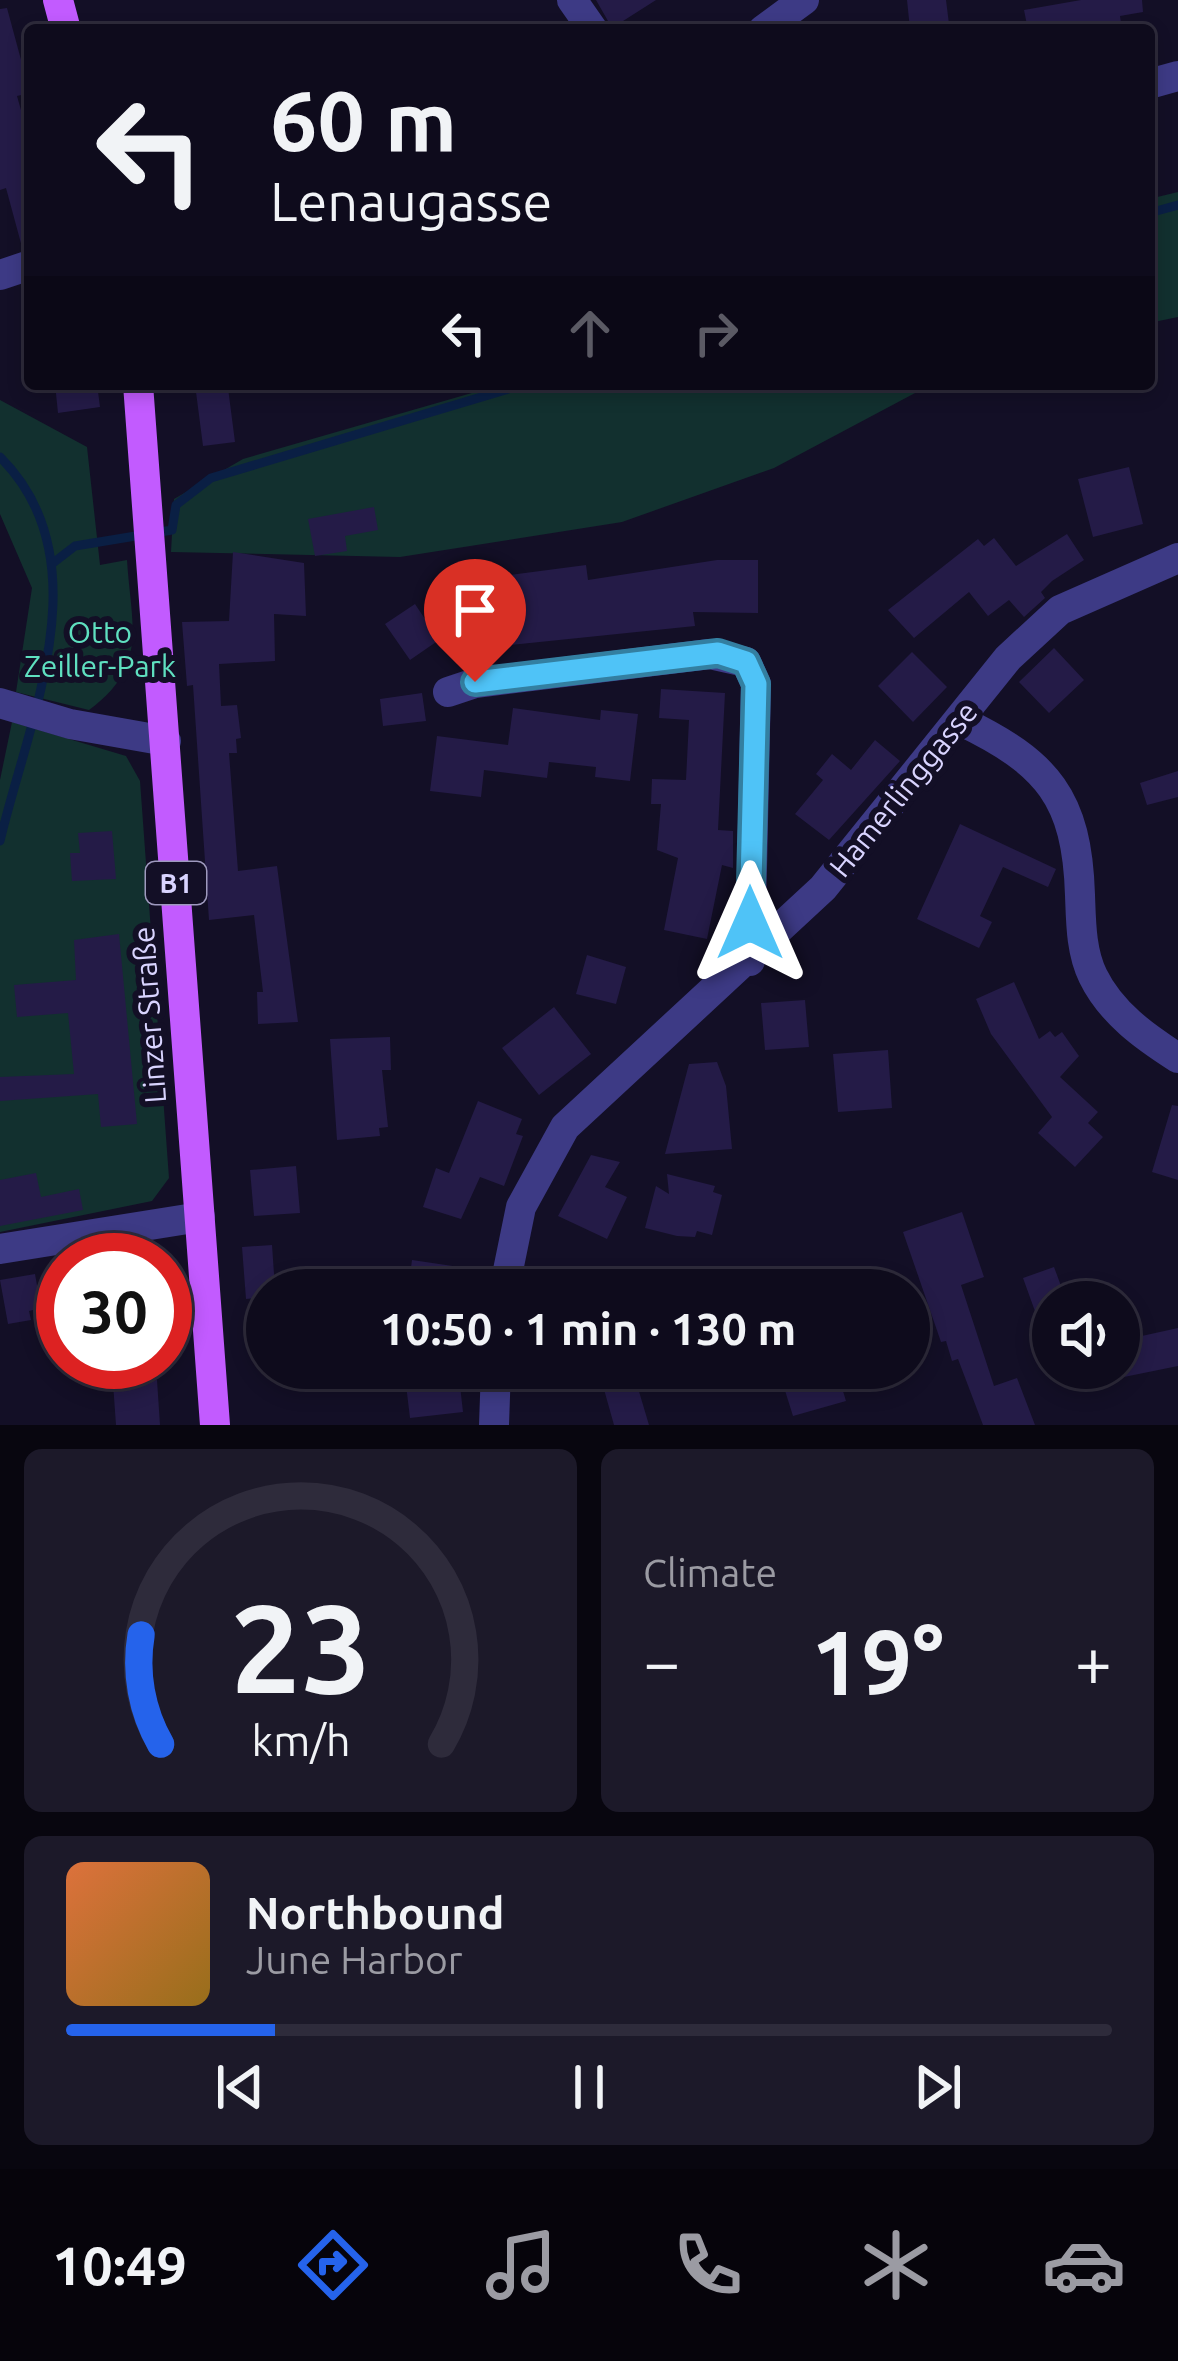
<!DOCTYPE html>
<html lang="en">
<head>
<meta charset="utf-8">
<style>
  :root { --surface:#0e0b1c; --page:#1c1929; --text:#f1f3f6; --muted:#9b9ba3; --line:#2e2b3b; --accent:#2563eb }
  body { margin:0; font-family:Ubuntu,sans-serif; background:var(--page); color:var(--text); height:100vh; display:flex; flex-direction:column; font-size:45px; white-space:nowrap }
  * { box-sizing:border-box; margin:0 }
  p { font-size:39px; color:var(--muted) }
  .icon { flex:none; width:66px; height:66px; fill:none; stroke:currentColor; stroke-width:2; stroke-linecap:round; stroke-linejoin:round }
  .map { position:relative; height:1425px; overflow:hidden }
  .drawer { display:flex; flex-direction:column; gap:24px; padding:24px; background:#08060f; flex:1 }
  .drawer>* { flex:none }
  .top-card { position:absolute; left:24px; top:24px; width:1131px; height:366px; border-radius:12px; box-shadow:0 6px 18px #0003,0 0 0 3px var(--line); background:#0e0b1c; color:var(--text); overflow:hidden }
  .controls { position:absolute; left:1032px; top:1281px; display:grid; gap:24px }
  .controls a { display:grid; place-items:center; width:108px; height:108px; border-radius:50%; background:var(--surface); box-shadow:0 6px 18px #0003,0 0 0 3px var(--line); font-size:60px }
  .speed { position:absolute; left:36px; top:1233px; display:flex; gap:24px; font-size:60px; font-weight:700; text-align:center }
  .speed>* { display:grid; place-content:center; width:156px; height:156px; border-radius:50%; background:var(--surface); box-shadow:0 6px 18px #0003,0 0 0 3px var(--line); line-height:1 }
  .speed .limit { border:18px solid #d22; background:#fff; color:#111 }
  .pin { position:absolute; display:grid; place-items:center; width:102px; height:102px; color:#fff; margin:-123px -51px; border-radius:50% 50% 50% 0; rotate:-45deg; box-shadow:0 0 12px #0007 }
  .pin .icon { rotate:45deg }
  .me { position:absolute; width:132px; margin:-66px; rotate:0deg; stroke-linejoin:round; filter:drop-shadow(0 0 9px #0008) }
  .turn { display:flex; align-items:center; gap:42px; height:252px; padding:0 48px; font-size:54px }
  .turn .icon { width:156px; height:156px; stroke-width:2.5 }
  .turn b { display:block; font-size:84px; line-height:102px }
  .lanes { display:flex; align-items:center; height:114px; padding:0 48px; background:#0003; justify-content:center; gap:60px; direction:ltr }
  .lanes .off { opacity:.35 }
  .big { font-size:90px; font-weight:700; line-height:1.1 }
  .drawer .widget { flex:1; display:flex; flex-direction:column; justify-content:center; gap:18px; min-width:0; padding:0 42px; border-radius:18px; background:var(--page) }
  .drawer .dial { align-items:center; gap:0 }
  .dial svg { height:312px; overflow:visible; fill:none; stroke:var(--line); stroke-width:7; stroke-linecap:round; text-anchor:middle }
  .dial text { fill:var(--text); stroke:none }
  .song { display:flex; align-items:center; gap:36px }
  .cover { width:144px; height:144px; border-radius:18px; background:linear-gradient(135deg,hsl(20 70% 55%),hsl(40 70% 35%)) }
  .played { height:12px; border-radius:6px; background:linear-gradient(90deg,var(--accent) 20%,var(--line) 20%) }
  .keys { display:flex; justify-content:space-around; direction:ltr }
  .heat { display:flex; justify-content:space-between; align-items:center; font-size:66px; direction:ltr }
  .drawer .tiles { flex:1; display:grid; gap:24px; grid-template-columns:1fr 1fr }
  .widget:last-child { grid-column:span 2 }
  .trip { position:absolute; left:246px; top:1269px; width:684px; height:120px; border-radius:60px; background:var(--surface); box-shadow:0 6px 18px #0003,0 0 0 3px var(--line); font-weight:700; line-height:120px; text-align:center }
  .tabs { display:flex; height:192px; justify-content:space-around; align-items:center; background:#06040b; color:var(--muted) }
  .tabs .icon { width:84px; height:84px }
  .tabs .selected { color:var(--accent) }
  .tabs b { font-size:54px; color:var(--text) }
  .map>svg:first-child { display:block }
  .green { fill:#12302f }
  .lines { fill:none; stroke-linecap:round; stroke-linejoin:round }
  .stream { stroke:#0a1f44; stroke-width:9 }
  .building { fill:#241b47 }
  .minor { stroke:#3d3a85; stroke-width:30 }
  .major { stroke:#c25bff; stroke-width:30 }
  .route-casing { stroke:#337fa1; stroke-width:30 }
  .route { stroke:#4fc3f7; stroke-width:21 }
  .labels { text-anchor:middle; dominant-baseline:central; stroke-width:12; stroke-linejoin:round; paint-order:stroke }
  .shield { fill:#130f26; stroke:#9e99be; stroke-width:3 }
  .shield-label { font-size:27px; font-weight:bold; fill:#d9d4ff }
  .park-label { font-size:30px; fill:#5fe0c0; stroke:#130f26 }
  .street-label { font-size:30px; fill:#d9d4ff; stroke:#130f26 }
</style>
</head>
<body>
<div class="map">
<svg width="1178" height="1425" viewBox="0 0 1178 1425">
  <rect width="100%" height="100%" fill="#130f26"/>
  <path class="green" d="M1178 192V317L1149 323V199Z
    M503 384H932L774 468 622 522 400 557 171 552 174 499 243 459Z
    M0 400 87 447 100 565 127 560C131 625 149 666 89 710L16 692 32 588 0 514Z
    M12 722 126 756 140 781 169 1178 152 1201 0 1232V780Z"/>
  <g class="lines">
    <path class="stream" d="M1149 213 1178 205
      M0 457C104 560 28 721 0 841
      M53 563 75 546 172 530 176 505 211 478 525 384"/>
  </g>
  <path class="building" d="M596 0H656L612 28Z
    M907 0H946L949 24 910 29Z
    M1081 0H1142L1143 12 1120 16 1122 30H1086L1085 22 1028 30 1024 10Z
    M7 8 30 93 17 96 30 142V246L22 247 6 188 0 190V9Z
    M55 384H97L100 407 58 413Z
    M228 388 235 442 203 446 196 392Z
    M1129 467 1143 524 1093 537 1078 479Z
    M374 507 378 530 345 536 347 551 315 556 308 519Z
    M1067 534 1084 560 1052 581 1041 592 1045 598 1024 617 1009 600 988 616 969 592 914 638 888 610 978 539 984 546 994 538 1016 566Z
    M233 552 304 563 306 616 274 614 275 661 219 664 221 706 237 705 241 738 236 739 237 753H229L238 871 277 866 298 1022 258 1024 257 992H263L254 915 209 920 193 685 187 686 182 622 229 621Z
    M717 560H758V613L693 612 695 626 492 647 486 578 586 565 588 580Z
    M415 604 439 640 410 660 385 624Z
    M1054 648 1084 680 1049 713 1019 682Z
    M912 652 947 687 913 722 878 686Z
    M661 689 725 693 718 830 733 831V868L722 865 707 939 664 930 678 858 657 850 661 804H651L652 779 686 780 689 720 659 718Z
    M422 693 426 721 383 726 380 699Z
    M513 708 600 720 601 710 638 714 630 781 595 777 596 767 549 762 547 778 484 770 481 797 430 791 437 736 508 745Z
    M875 740 900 761 829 840 795 814 823 780 816 774 832 754 851 770Z
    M1178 771V797L1147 805 1140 783Z
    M960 824 1056 869 1048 887 1003 867 980 916 992 922 979 948 917 919Z
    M112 831 116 879 72 881 70 853H80L78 833Z
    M119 934 137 1124 101 1127 98 1094 0 1101V1077L74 1074 68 1013 17 1017 14 985 76 980 74 940Z
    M587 955 626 967 616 1004 576 994Z
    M1014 982 1039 1039 1050 1031 1055 1037 1062 1032 1079 1056 1060 1077 1098 1112 1088 1123 1103 1137 1075 1167 1038 1133 1052 1117 991 1034 976 999Z
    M805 1000 809 1047 765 1050 761 1003Z
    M554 1007 591 1054 539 1095 502 1048Z
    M390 1037 391 1070H382L388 1127 379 1128 380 1136 337 1140 330 1039Z
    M888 1050 892 1108 838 1112 833 1054Z
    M717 1062 726 1086 732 1149 665 1154 689 1064Z
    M478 1101 522 1119 516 1134 523 1136 504 1186 480 1177 461 1219 423 1207 436 1168 449 1173Z
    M1172 1105 1178 1106V1180L1152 1172Z
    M591 1155 620 1162 605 1187 627 1197 607 1239 558 1216Z
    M296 1166 300 1213 254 1216 250 1170Z
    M36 1173 41 1197 79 1189 83 1210 0 1226V1180Z
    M667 1174 715 1186 713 1192 722 1195 712 1235 697 1231 695 1237 677 1236 645 1228 656 1186 669 1194Z
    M962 1212 984 1277 961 1285 994 1386 1017 1378 1035 1425H983L958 1359 952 1361 946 1341 941 1342 903 1232Z
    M272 1245 275 1288 267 1290V1297L246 1299 242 1247Z
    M412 1260 466 1268 463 1290H408Z
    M1054 1267 1067 1302H1053V1308L1036 1314 1023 1278Z
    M35 1274 41 1308 29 1311 31 1320 8 1324 0 1280Z
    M1178 1328V1366L1119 1378V1341Z
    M404 1368H458L463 1412 410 1418Z
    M598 1368H632L649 1425H614Z
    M826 1368H836L846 1401 793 1416 782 1381Z
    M157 1380 160 1425H116L113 1383Z"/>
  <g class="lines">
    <path class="minor" d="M572 0 593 30
      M763 30 804 0
      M1149 84 1178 76
      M0 275 30 265
      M448 692 475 683 710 654 746 662 756 684 750 961
      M0 703 70 724 166 741
      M961 721C1048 763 1077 798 1080 895 1081 922 1081 952 1093 976 1111 1013 1145 1037 1178 1058
      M0 1249 200 1217
      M504 1290 521 1207 565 1127 823 888 1008 658 1060 610 1178 558
      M494 1425 496 1368"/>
    <path class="major" d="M58 0 66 30
      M138 384 215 1425"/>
  </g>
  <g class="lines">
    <defs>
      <path id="route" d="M475 682 718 653 746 662 756 684 750 923"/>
    </defs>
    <use href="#route" class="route-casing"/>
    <use href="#route" class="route"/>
  </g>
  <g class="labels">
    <rect class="shield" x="146" y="862" width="60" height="42" rx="9"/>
    <g class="shield-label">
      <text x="176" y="883">B1</text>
    </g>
    <g class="park-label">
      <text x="100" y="632">Otto<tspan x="100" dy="34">Zeiller-Park</tspan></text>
    </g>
    <g class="street-label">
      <text transform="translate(903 789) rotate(-51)">Hamerlinggasse</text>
      <text transform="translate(149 1015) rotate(-94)">Linzer Straße</text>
    </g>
  </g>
</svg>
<div class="controls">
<a><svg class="icon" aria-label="sound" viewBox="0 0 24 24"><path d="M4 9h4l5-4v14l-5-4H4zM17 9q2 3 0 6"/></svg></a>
</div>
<div class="speed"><div class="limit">30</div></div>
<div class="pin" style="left:475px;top:682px;background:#d93025"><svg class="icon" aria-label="arrive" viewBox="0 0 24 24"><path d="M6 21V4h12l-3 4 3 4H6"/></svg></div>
<svg class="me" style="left:750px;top:923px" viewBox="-20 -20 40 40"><path d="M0-17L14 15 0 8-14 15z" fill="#4fc3f7" stroke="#fff" stroke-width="4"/></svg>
<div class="trip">10:50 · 1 min · 130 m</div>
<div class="top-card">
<div class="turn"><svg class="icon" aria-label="left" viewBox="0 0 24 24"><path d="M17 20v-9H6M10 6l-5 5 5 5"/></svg><div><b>60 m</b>Lenaugasse</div></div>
<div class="lanes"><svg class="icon" aria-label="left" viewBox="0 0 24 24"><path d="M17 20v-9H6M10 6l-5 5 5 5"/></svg><svg class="icon off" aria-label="ahead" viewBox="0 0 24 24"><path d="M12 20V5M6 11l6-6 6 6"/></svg><svg class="icon off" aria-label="right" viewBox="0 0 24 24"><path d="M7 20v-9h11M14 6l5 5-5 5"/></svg></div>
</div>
</div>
<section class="drawer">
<div class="tiles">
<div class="widget dial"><svg viewBox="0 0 100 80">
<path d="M14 69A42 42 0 1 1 86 69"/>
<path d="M14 69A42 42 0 0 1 9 41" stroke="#2563eb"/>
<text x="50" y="56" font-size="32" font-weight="700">23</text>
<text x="50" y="72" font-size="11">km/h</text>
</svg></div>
<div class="widget"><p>Climate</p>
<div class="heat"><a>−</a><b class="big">19°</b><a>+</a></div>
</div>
<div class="widget">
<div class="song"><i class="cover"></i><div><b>Northbound</b><p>June Harbor</p></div></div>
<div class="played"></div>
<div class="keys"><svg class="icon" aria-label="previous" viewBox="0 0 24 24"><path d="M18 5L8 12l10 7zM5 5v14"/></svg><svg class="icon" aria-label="pause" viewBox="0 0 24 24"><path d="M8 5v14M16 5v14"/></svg><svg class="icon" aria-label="next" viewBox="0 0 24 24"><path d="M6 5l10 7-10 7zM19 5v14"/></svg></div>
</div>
</div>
</section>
<nav class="tabs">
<b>10:49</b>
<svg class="icon selected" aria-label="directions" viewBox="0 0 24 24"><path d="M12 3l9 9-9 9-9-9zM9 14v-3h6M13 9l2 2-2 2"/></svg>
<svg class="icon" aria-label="music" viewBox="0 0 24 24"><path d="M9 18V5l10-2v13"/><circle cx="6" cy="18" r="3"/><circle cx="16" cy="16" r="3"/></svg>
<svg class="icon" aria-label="phone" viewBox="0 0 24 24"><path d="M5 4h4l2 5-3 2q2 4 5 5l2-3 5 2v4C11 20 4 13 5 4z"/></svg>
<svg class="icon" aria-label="climate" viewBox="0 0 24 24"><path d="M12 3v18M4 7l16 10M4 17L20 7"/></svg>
<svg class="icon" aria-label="car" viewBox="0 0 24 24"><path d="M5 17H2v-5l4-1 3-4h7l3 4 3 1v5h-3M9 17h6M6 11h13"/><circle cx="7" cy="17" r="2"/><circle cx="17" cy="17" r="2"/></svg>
</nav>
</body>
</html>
